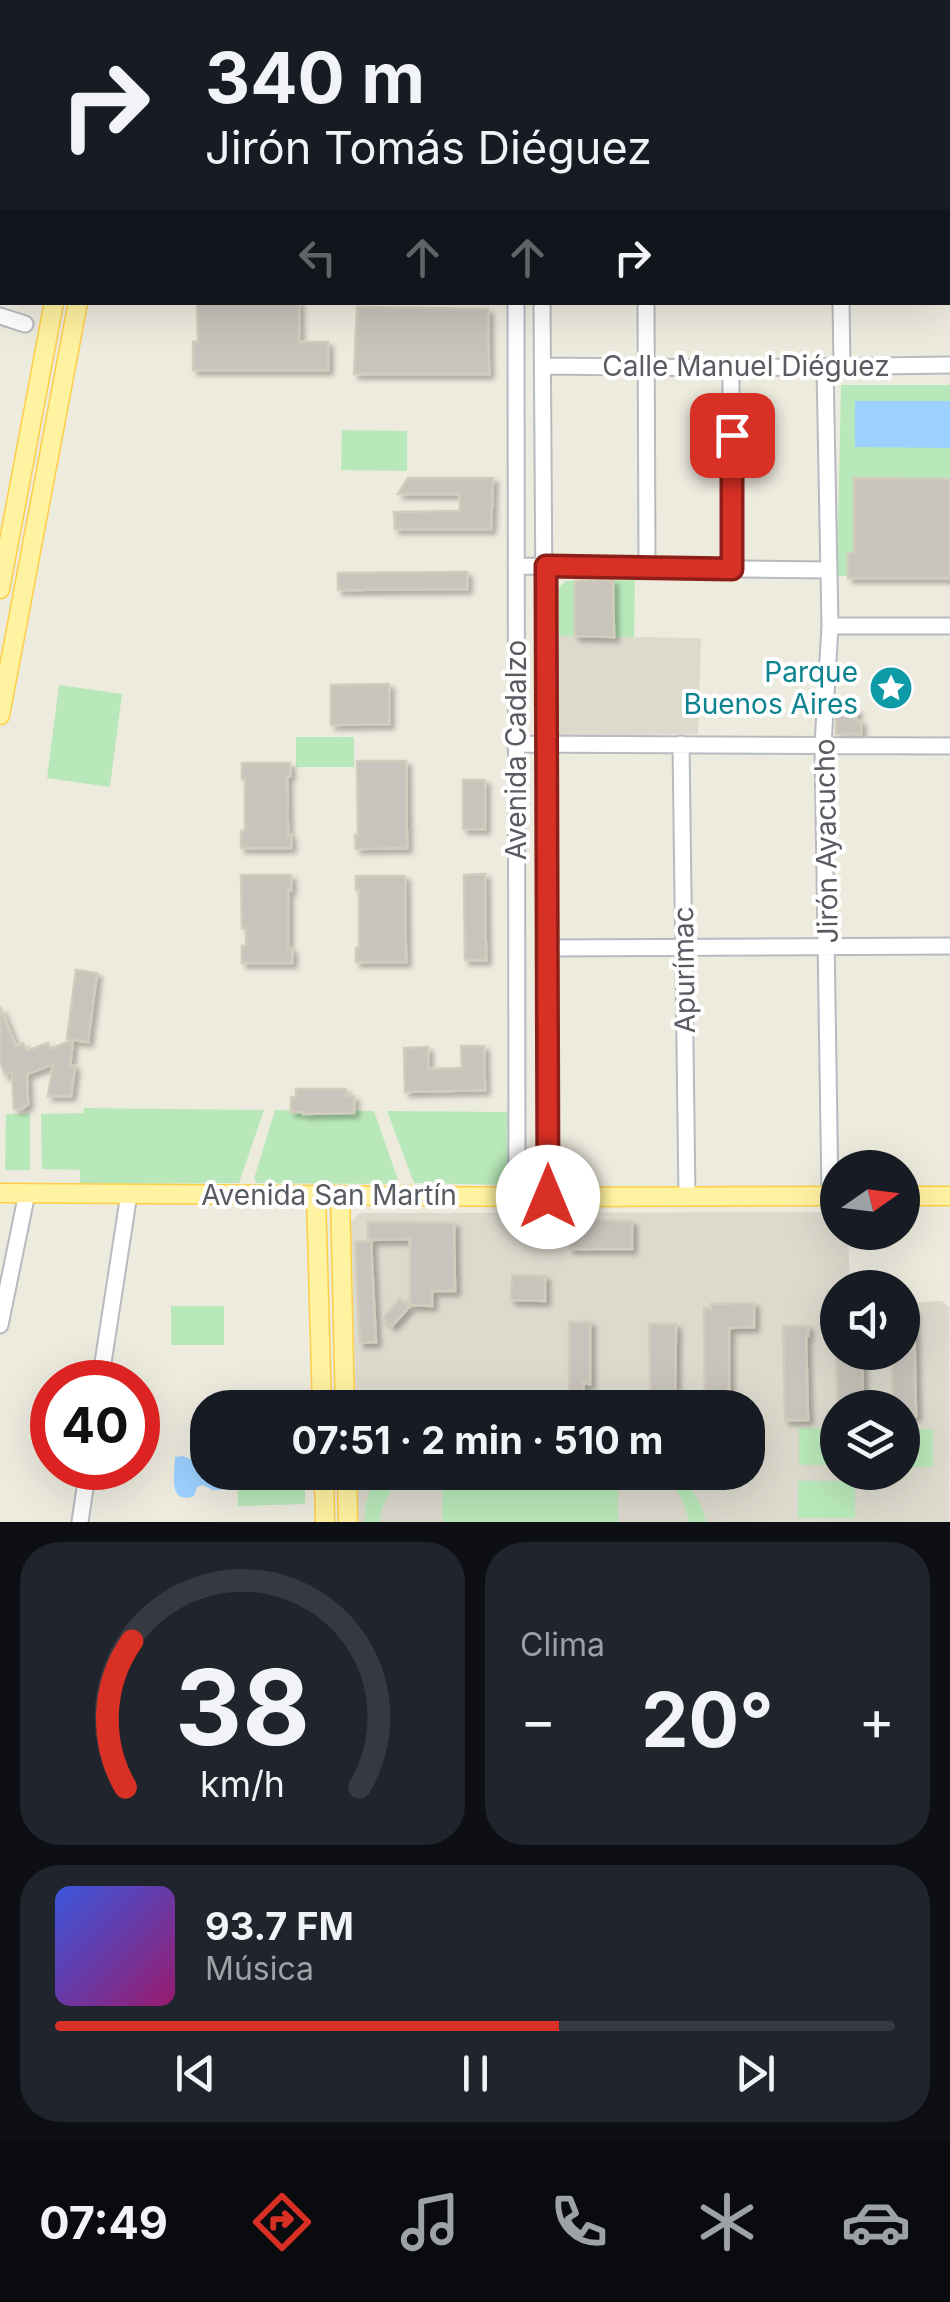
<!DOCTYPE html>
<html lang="es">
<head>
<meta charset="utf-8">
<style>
  :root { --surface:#171b24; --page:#20242c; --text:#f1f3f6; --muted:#9ea1a6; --line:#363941; --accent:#d93025 }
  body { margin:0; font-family:Inter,sans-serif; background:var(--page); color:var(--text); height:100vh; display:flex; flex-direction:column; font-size:38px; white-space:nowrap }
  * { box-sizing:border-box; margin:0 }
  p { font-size:32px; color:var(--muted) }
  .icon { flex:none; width:55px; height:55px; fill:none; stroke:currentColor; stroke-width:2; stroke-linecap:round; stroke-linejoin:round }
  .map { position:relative; height:1522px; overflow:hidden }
  .sheet { display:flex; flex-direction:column; gap:20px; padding:20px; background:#0d0f14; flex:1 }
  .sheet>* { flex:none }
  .hud { position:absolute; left:0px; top:0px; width:950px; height:305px; box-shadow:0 10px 40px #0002; background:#171b24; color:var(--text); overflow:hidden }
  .needle { width:65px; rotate:76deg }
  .controls { position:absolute; left:820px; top:1150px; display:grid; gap:20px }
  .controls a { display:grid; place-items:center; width:100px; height:100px; border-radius:50%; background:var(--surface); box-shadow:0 10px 40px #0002; font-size:50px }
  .speed { position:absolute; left:30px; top:1360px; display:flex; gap:20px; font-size:50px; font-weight:700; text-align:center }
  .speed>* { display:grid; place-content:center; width:130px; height:130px; border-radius:50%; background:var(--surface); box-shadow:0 10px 40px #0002; line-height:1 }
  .speed .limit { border:15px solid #d22; background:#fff; color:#111 }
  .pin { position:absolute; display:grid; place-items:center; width:85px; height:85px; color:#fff; margin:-42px; border-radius:20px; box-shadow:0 5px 15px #0006 }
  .me { position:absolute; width:110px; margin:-55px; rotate:0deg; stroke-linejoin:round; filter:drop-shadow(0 0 8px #0008) }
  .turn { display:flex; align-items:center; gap:35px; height:210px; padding:0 40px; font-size:45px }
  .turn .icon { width:130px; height:130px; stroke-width:2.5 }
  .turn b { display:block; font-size:70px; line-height:85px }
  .lanes { display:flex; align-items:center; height:95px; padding:0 40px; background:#0003; justify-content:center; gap:50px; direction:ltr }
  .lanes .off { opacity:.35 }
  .big { font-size:75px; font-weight:700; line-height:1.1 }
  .sheet .card { flex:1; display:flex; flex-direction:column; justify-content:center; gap:15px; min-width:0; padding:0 35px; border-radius:40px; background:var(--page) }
  .sheet .dial { align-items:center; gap:0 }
  .dial svg { height:260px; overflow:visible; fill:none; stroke:var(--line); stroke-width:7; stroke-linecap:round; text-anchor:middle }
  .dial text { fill:var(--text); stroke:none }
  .song { display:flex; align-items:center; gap:30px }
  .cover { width:120px; height:120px; border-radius:15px; background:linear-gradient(135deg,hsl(230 70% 55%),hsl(320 70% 35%)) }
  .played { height:10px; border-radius:5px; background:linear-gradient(90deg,var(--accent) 60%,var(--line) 60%) }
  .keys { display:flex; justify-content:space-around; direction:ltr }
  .heat { display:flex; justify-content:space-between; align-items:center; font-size:55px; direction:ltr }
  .sheet .tiles { flex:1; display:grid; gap:20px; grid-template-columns:1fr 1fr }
  .card:last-child { grid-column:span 2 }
  .trip { position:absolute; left:190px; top:1390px; width:575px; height:100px; border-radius:40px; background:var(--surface); box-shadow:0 10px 40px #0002; font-weight:700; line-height:100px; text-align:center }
  .tabs { display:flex; height:160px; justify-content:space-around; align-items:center; background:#090b0e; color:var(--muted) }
  .tabs .icon { width:70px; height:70px }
  .tabs .current { color:var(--accent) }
  .tabs b { font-size:45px; color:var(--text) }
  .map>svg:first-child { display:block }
  .education { fill:#dcd9cd; fill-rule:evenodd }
  .green { fill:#b8e8b9 }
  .water { fill:#9cd1ff }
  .building { fill:#c8c4bc; stroke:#d2ccbc; stroke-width:2.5; filter:url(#shadow) }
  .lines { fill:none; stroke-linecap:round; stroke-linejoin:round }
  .minor-casing { stroke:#b7bac0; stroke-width:19 }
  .major-casing { stroke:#fecf46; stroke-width:21 }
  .minor { stroke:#fff; stroke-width:15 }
  .major { stroke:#fff2a1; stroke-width:18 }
  .route-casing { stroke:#8d1f18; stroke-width:25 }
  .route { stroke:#d93025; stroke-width:18 }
  .labels { text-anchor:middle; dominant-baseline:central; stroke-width:8; stroke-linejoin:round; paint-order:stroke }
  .street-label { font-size:28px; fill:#585c62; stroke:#fff }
  .culture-label { font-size:28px; fill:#0d838f; stroke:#fff; text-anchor:end }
</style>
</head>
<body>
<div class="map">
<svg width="950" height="1522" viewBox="0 0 950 1522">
  <defs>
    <filter id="shadow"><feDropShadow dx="4.5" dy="4.5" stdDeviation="2.5" flood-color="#0004"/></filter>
  </defs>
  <rect width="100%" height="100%" fill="#edeade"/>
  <path class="education" d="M559 636 701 638 698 734 556 736Z
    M837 1212 838 1232 848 1233 850 1287 838 1288V1352H902L903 1303 942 1301 949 1307V1522H359L357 1473 748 1472V1408L356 1407 351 1222 359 1213ZM838 1408H902V1472H838Z"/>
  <path class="green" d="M841 385H950V578L837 576Z
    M342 430 407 431V471L341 470Z
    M635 580 634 637 559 636V587L566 581Z
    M59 685 122 694 110 787 47 778Z
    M296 737H354V767H296Z
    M84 1108 264 1110 239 1183 80 1184V1170L42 1169 41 1114 83 1113Z
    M275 1110 374 1111 398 1180 392 1184 257 1183 254 1179Z
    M387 1111 510 1112 514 1179 506 1185 414 1183Z
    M6 1114H30V1170H5Z
    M171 1306H224V1345H171Z
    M799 1428H837V1465H799Z
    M903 1429H933V1467H903Z
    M237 1472 305 1473V1504L238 1506Z
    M381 1472 408 1473C391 1486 383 1500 379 1522H365C365 1502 368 1489 381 1472Z
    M442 1473H618V1522H443Z
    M657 1473H679C692 1487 702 1503 706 1522H689C685 1501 676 1485 657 1473Z
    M798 1481H855V1518H798Z"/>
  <path class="water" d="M855 401H950V448L855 447Z
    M183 1456 192 1460 198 1456 207 1460 208 1472 224 1473 221 1490H213L203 1485 197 1487 194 1496C167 1506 175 1473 175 1457Z"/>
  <path class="building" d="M197 302H299V342H328V370H193V342H198Z
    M357 307 488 309 489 374H354Z
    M408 478H493L491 529H395L394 512 460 511V494H398Z
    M854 478 950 479V578H848V553H854Z
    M467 572V589L338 590V573Z
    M613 580 614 637 575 636V581Z
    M389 684V724L331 725V685Z
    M836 708 857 709 856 721H861V734H836Z
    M357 761H406L407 848 356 849 355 835H358Z
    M242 763H290V776L287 777 288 835H291V848H241V831H245V779H242Z
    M463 780H485V829H463Z
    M485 874 486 960H465L464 875Z
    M241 875H291V890H288V948L292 949V963H242V946H246V928H242Z
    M356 876H405L406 962H356V948H359V890H356Z
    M76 970 97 973 88 1042 73 1040 70 1066H75L71 1096H48L53 1064 27 1074 28 1104 22 1109H14L12 1072 5 1075 0 1061V1007L16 1046 23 1043 27 1051 48 1043 50 1049 72 1040 67 1039Z
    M461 1046H484L485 1090 405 1092 404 1048 428 1047V1069L462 1068Z
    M296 1089H346V1096H354V1113L303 1114V1112H291V1097H296Z
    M570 1220 632 1221V1249H570Z
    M368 1222 454 1223 455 1291H432V1306L410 1305V1239L368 1240Z
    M371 1241 376 1342 360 1343 355 1242Z
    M512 1275 545 1276V1301L511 1300Z
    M400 1299 409 1307 392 1326 383 1318Z
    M754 1303V1327L729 1328V1408H705L704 1308 711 1309V1304Z
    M914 1310 916 1416H902V1408H893L892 1352H902V1311Z
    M569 1322H590V1384L583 1383 584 1393H569Z
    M649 1324H676L675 1408H651Z
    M783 1326H808V1336H806L808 1420H785Z
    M836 1352H862L863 1408H838Z"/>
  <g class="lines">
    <defs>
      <path id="minor" d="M607 2 608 0
        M845 2 846 0
        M0 115 2 116
        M0 214 2 215
        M516 302 517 1197
        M542 302 548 1197
        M646 302 647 568
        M841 302 842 366
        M0 316 25 324
        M543 366 731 368 950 365
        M825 367 830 626 823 745 830 1196
        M731 368V569
        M516 566 828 570
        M830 626H950
        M515 744 950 746
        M681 744 687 1196
        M547 948 950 946
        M0 1325 27 1193
        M100 1382 129 1194
        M80 1522 88 1468"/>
      <path id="major" d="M334 0 341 2
        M403 0 410 2
        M115 2V0
        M135 2 136 0
        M948 249 950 250
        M0 589 54 302
        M0 715 78 302
        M0 1193 548 1197 838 1196
        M316 1195 322 1408
        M340 1195 345 1408
        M902 1196H950
        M324 1472 325 1522
        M347 1472 348 1522"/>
    </defs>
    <use href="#minor" class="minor-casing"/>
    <use href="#major" class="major-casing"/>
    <use href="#minor" class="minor"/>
    <use href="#major" class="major"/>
  </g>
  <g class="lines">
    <defs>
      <path id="route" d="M548 1197 546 566 732 569V435"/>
    </defs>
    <use href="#route" class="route-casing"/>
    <use href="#route" class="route"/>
  </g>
  <defs>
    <symbol id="sight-disc" viewBox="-11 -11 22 22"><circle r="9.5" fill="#0f9aa8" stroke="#fff"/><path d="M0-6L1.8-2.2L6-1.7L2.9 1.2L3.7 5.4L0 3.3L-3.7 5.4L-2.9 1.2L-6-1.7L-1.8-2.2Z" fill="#fff"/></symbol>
  </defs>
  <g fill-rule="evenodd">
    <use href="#sight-disc" x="866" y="663" width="50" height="50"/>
  </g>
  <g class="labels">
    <g class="street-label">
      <text x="746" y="366">Calle Manuel Diéguez</text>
      <text transform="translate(516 750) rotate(-90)">Avenida Cadalzo</text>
      <text transform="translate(826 841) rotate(-91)">Jirón Ayacucho</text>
      <text transform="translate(684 970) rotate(-91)">Apurímac</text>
      <text x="329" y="1195">Avenida San Martín</text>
    </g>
    <g class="culture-label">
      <text x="858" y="672">Parque<tspan x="858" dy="32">Buenos Aires</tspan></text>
    </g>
  </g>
</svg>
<div class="controls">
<a><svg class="needle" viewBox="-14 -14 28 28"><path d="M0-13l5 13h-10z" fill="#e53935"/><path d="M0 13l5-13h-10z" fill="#9ea1a6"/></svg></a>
<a><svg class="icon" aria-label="sound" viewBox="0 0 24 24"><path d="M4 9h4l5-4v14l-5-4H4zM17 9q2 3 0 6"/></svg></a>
<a><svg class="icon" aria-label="layers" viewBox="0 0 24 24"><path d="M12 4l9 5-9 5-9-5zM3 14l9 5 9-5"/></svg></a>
</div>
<div class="speed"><div class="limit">40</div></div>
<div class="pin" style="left:732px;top:435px;background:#d93025"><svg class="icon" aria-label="arrive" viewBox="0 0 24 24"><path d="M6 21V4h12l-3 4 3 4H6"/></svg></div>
<svg class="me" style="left:548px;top:1197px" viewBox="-20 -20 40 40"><circle r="19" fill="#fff"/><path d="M0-13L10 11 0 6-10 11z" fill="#d93025"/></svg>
<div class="trip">07:51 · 2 min · 510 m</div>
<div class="hud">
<div class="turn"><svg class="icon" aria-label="right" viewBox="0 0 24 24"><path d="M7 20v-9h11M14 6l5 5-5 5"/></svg><div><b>340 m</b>Jirón Tomás Diéguez</div></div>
<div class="lanes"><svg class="icon off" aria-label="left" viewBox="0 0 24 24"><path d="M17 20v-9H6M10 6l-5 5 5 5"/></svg><svg class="icon off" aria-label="ahead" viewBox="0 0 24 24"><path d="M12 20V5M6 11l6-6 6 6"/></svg><svg class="icon off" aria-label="ahead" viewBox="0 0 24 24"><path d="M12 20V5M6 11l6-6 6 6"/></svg><svg class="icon" aria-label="right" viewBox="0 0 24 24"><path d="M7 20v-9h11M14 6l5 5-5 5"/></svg></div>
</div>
</div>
<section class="sheet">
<div class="tiles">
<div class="card dial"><svg viewBox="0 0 100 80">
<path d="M14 69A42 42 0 1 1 86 69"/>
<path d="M14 69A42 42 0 0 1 16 24" stroke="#d93025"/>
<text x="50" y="56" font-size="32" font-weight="700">38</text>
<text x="50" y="72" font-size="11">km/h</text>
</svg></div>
<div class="card"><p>Clima</p>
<div class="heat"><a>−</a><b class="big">20°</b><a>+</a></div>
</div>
<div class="card">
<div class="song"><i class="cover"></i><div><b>93.7 FM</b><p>Música</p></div></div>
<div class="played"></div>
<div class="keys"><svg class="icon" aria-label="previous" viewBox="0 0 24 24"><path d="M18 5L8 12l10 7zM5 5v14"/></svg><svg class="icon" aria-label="pause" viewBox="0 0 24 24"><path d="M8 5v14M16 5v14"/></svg><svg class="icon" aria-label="next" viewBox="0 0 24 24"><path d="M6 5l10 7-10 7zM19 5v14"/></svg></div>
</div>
</div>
</section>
<nav class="tabs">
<b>07:49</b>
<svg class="icon current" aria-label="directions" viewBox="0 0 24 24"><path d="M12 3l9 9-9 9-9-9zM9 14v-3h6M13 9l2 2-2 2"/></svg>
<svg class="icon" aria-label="music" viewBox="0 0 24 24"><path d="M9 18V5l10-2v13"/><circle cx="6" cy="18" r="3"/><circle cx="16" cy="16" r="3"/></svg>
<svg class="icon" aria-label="phone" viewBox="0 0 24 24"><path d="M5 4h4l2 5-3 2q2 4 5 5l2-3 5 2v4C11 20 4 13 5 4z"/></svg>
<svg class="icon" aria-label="climate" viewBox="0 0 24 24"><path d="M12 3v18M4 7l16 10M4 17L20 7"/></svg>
<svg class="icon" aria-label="car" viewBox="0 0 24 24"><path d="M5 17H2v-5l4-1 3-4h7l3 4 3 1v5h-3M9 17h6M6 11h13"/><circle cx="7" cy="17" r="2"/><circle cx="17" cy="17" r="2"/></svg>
</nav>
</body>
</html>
